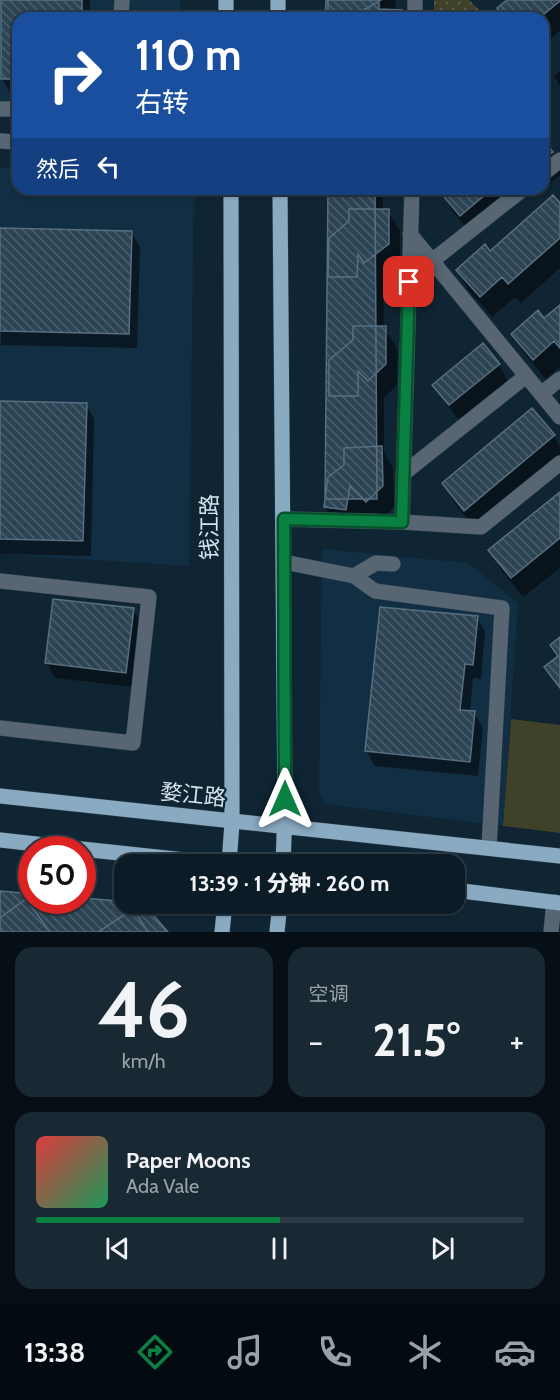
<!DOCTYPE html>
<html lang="zh">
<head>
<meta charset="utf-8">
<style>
  :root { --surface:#0b1c27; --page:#192933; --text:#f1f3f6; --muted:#9aa1a7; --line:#2b3a44; --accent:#0b8043 }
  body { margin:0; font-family:Cabin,"Noto Sans SC",sans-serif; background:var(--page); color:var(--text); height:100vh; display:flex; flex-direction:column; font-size:22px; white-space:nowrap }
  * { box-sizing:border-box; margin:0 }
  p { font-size:20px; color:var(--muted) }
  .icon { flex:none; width:33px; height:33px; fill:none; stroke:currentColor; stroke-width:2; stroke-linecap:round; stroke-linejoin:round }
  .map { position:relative; height:932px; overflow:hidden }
  .drawer { display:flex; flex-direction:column; gap:15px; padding:15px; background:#060f15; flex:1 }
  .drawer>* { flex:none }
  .hud { position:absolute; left:12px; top:12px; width:537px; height:183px; border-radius:18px; box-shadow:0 2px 4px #0004,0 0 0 2px var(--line); background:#1a4fa0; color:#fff; overflow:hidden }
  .speed { position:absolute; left:18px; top:836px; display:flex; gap:12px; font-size:30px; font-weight:700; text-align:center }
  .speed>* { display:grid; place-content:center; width:78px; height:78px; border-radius:50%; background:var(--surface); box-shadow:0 2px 4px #0004,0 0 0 2px var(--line); line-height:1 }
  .speed .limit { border:9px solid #d22; background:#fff; color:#111 }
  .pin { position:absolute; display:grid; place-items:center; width:51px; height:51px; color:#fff; margin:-26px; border-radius:12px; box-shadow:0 3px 9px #0006 }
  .me { position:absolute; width:66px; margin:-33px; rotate:0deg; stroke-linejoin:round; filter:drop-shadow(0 0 4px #0008) }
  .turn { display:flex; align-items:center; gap:21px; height:126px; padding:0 24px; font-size:27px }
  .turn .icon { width:78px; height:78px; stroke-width:2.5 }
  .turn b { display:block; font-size:42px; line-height:51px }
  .then { display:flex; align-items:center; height:57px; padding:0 24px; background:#0003; gap:12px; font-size:22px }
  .big { font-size:45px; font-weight:800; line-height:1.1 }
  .drawer .tile { flex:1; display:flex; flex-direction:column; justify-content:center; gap:9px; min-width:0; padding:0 21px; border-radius:18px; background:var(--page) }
  .drawer .dial { align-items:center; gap:0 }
  .dial b { font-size:78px; line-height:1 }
  .song { display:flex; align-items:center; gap:18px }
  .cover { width:72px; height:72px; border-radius:9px; background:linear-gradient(135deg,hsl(0 70% 55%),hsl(150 70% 35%)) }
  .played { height:6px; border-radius:3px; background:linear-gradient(90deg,var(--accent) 50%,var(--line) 50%) }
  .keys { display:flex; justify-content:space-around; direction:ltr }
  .heat { display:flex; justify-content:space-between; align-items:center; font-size:33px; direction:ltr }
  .drawer .tiles { flex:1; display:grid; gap:15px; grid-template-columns:1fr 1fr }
  .tile:last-child { grid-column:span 2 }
  .trip { position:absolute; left:114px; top:854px; width:351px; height:60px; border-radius:18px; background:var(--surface); box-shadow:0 2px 4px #0004,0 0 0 2px var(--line); font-weight:800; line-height:60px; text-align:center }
  .tab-bar { display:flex; height:96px; justify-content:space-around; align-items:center; background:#040b10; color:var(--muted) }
  .tab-bar .icon { width:42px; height:42px }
  .tab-bar .active { color:var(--accent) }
  .tab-bar b { font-size:27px; color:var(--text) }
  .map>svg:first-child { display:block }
  .built { fill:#112e42 }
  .green { fill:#3f4228 }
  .park { fill:url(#park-dots) }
  .shadow { fill:#0007 }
  .building { fill:url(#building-back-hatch); stroke:#576f81; stroke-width:1.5 }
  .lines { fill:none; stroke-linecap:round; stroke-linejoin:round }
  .minor-casing { stroke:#2b404e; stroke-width:16 }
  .major-casing { stroke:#2b404e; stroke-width:16 }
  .minor { stroke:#576672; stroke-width:15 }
  .major { stroke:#8aaac2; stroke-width:15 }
  .route-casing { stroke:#07532c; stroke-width:15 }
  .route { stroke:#0b8043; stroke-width:10 }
  .labels { text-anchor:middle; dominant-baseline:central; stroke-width:4.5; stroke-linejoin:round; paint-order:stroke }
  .street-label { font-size:22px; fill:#d6e3ed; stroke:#0f2534 }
</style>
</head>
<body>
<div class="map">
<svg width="560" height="932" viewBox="0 0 560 932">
  <defs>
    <pattern id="park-dots" width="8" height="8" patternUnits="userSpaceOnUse" patternTransform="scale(1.5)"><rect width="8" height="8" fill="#3f4228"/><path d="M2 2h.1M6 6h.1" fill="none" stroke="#5a5d48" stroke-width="1.8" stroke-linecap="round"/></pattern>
    <pattern id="building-back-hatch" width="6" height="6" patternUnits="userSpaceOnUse" patternTransform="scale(1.5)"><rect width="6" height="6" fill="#2d4454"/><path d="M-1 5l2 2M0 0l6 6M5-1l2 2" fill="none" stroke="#4b5f6d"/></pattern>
  </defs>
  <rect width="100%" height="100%" fill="#0f2534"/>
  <path class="built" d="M0 0H180V18H18V118L0 117Z
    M0 168H18V189H194L189 566 0 554Z
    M322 549 468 563 518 603 503 826 326 804 319 793Z"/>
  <path class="green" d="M511 719 560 725V833L503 826Z"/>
  <path class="park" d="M434 0H469L487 18H434Z"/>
  <path class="shadow" d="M3 0H90V18H18V94H11L2 79Z
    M328 0H395L396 11H401L405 18H327Z
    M509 0H560V31L543 45V18H504L499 8Z
    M560 71V86L554 76Z
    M543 142 560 167V175L539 193 535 189H543Z
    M329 189H383V211H388L400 231V265L383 277 384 328 397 348V385L384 398V453L393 468 394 507 379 522 370 513H360L358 530 337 527 325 507Z
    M445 189H528L472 235 453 212 442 192Z
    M560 205V268L521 303 515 297 492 317 469 291 457 271 490 253Z
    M0 229 131 232 140 247 137 348 1 345Z
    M560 306V367L546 379 525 354 513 334 544 320Z
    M499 365 510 385 462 425 434 385Z
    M0 402 86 404 94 419 91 556 0 554Z
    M554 436 560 447V461L477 530 455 504 444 484Z
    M560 494V568L523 597 502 571 490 551Z
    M133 609 141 624 134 687 55 678 47 663Z
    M477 618 485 632 481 679 473 678 470 712 474 713 483 728 478 776 375 766 366 751Z"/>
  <path class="building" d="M1 0H82V18H18V79H1Z
    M326 0H381L357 14V18H325Z
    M328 0H379V9L402 10 401 18H328Z
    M507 0H560V1L539 18H505L497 8Z
    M543 140 553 152 543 160Z
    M328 189H375L377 499H325Z
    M443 189H492L460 216 440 192Z
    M553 195 560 203V238L508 284 502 277 480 297 456 270 485 244 490 251Z
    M349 209H389V244L364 263 358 254 357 277H328L329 238 349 221Z
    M0 228 132 231 129 334 0 331Z
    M560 305V348L554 341 533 360 511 334 538 310 544 318Z
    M353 326H386V364L368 381 358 371V396H329V360L353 340Z
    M483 343 500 364 449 405 432 385Z
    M0 401 87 403 83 541 0 539Z
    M532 408 555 435 464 511 442 483Z
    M382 446 383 486 366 502 350 486 346 510 324 507 328 477 344 465V448Z
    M560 492V538L511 578 488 550Z
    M53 599 134 608 126 673 45 663Z
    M380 607 478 616 473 665 465 664 460 710 475 711 470 762 365 751Z
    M560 637V688L544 667 558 656 550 645Z
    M0 891 32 894V900L82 898 143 903 168 932H0Z
    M26 899 50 932H0V918Z
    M133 909 148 932H98Z"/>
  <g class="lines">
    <defs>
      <path id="minor" d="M415 0V18
        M121 18 122 0
        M0 109H18
        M0 141 18 142
        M543 174 560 160
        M410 234 560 417
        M432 261 523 189
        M541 394 560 379
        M403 474 526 376
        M283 519 402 522 412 189
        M402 522 481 527 560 463
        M284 562 354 576 375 591 502 608 489 848
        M354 576 376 563 393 564
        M0 581 149 597 133 743 0 728
        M551 932 554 902"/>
      <path id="major" d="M226 0V18
        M278 0V18
        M280 189 285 811 283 864
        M0 796 560 856
        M0 840 81 849
        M82 849 222 864
        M229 864 232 823 231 189
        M454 890 560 903
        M222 932 225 903
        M277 932 280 903"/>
    </defs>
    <use href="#minor" class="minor-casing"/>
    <use href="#major" class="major-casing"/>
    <use href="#minor" class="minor"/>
    <use href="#major" class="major"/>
  </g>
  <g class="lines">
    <defs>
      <path id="route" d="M285 799 284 519 402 522 409 282"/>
    </defs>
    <use href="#route" class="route-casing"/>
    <use href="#route" class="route"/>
  </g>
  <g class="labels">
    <g class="street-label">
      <text transform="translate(209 527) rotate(-90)">钱江路</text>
      <text transform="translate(193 795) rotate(6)">婺江路</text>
    </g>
  </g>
</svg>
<div class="speed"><div class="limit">50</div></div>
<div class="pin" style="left:409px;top:282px;background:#d93025"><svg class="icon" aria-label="arrive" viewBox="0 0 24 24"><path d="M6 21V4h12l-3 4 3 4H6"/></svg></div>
<svg class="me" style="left:285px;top:799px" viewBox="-20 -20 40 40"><path d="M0-17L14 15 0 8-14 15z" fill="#0b8043" stroke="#fff" stroke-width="4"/></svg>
<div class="trip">13:39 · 1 分钟 · 260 m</div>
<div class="hud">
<div class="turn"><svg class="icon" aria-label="right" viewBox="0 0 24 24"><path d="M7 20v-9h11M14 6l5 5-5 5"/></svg><div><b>110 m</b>右转</div></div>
<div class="then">然后<svg class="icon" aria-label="left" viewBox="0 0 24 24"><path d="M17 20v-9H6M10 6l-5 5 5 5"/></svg></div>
</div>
</div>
<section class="drawer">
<div class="tiles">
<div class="tile dial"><b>46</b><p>km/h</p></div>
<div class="tile"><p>空调</p>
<div class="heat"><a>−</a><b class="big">21.5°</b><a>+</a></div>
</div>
<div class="tile">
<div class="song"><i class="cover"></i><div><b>Paper Moons</b><p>Ada Vale</p></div></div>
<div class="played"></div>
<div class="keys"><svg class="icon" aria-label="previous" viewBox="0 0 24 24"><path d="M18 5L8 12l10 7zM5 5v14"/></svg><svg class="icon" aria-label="pause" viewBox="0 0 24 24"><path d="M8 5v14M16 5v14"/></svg><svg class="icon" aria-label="next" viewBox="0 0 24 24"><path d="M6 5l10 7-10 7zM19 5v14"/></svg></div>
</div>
</div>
</section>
<nav class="tab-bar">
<b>13:38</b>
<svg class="icon active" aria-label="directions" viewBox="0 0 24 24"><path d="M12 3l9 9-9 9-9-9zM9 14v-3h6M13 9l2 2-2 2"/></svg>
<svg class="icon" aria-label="music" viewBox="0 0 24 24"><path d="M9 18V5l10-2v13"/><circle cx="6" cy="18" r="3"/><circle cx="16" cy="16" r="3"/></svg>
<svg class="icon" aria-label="phone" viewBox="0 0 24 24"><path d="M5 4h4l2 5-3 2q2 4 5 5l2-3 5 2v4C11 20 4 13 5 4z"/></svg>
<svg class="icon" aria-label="climate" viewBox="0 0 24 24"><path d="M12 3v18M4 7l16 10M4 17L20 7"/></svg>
<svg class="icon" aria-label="car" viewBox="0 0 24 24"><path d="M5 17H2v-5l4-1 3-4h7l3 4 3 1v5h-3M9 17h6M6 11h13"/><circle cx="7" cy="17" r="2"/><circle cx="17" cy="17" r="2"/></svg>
</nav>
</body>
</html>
